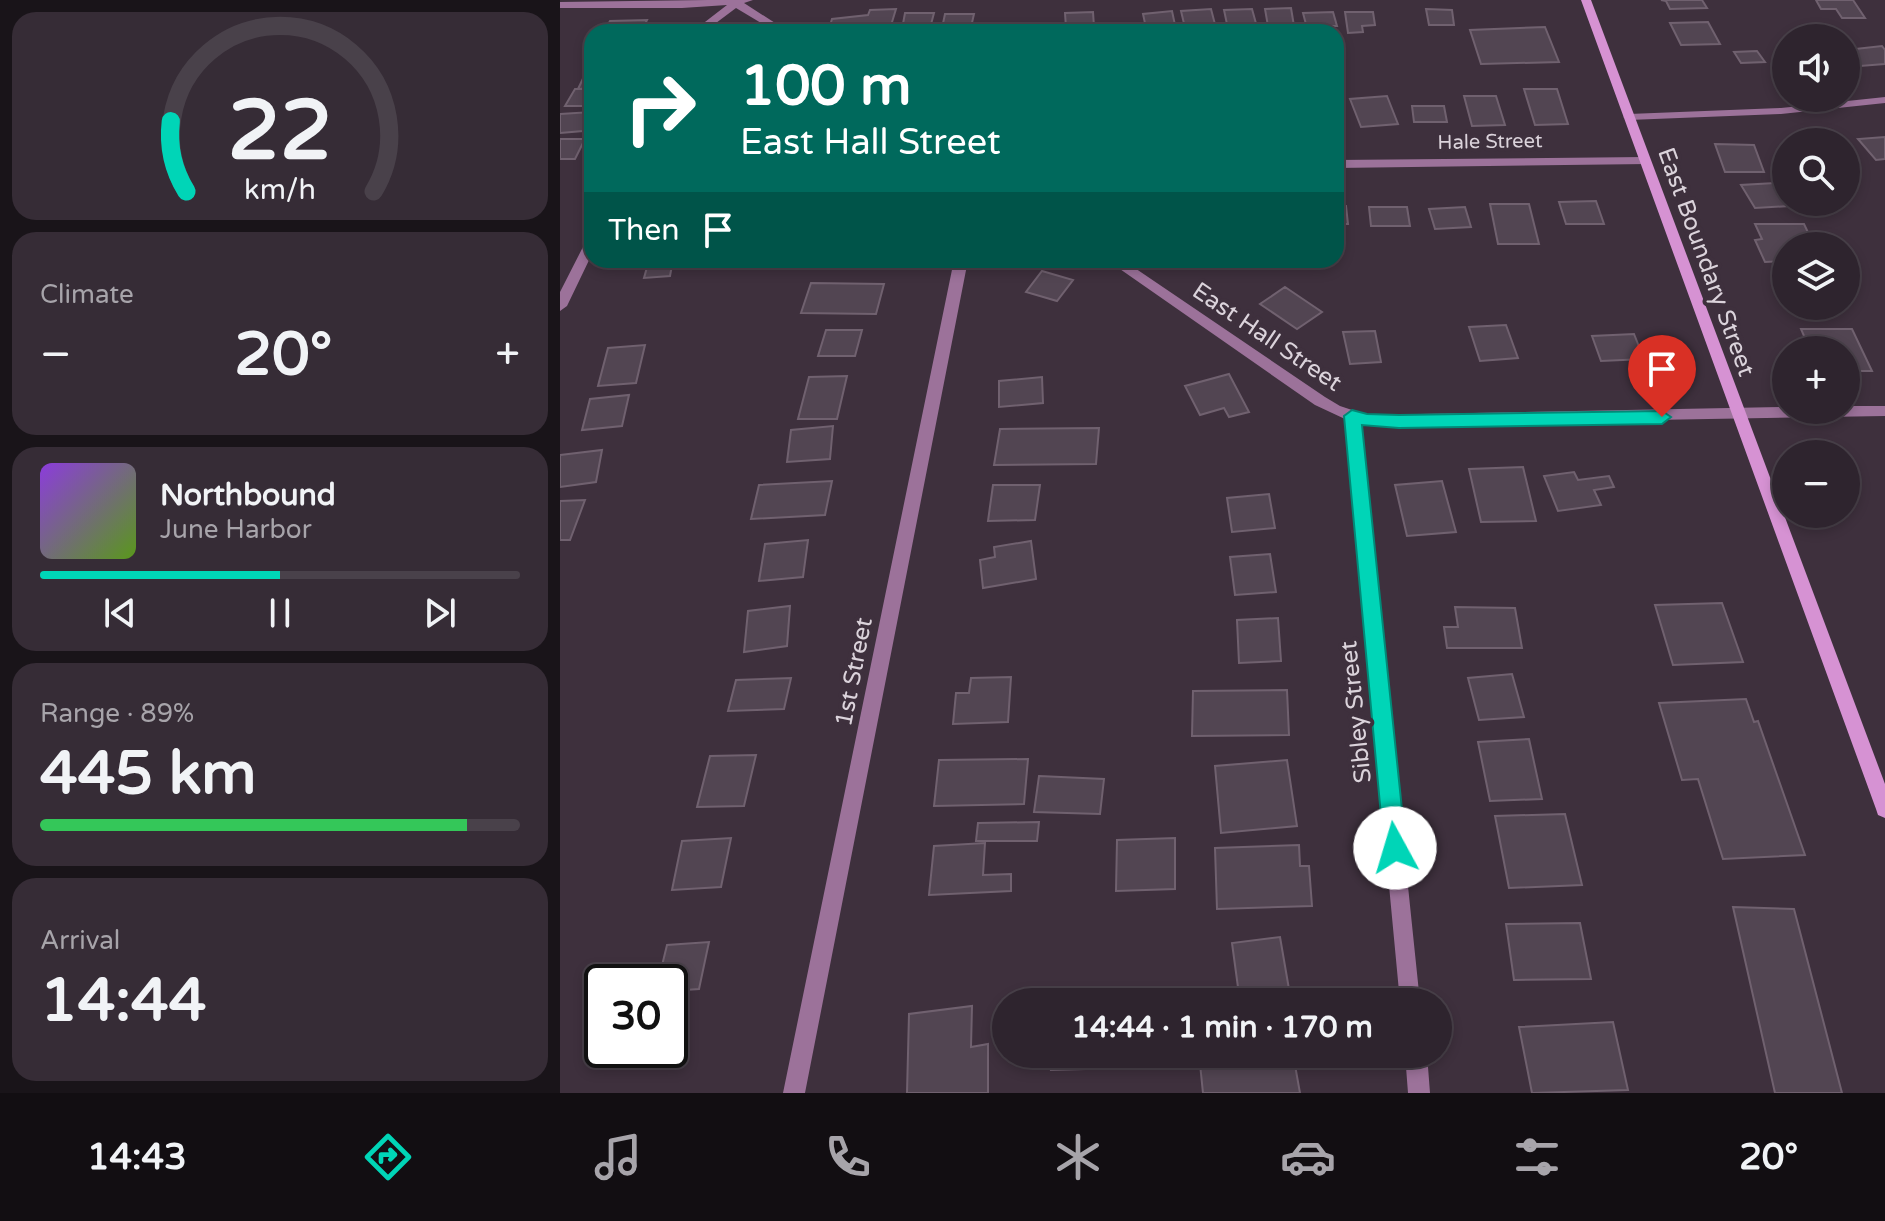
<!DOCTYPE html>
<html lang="en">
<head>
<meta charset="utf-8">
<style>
  :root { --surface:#2e242e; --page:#362c36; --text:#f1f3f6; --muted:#a7a4aa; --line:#49414a; --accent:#00d5b7 }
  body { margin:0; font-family:"Varela Round",sans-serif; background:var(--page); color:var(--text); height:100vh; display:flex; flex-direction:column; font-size:30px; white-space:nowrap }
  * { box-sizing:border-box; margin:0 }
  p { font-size:26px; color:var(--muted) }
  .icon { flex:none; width:44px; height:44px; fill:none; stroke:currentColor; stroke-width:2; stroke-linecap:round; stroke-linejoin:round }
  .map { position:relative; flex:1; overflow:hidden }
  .details { display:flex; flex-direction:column; gap:12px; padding:12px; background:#191419; width:560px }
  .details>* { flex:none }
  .banner { position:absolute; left:24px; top:24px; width:760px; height:244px; border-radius:24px; box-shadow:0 4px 12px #0003,0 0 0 2px var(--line); background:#00695c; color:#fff; overflow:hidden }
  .controls { position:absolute; left:1212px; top:24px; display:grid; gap:16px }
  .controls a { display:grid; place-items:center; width:88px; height:88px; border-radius:50%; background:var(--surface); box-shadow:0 4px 12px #0003,0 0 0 2px var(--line); font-size:40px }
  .speed { position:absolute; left:24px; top:964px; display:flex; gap:16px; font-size:40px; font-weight:700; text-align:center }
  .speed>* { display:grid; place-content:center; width:104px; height:104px; border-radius:50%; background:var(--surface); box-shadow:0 4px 12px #0003,0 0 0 2px var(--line); line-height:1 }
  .speed .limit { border:4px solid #111; border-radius:12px; background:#fff; color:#111 }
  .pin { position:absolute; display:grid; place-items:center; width:68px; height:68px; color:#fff; margin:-82px -34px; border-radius:50% 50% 50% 0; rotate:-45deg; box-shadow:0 0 8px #0007 }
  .pin .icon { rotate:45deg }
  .me { position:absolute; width:88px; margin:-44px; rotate:354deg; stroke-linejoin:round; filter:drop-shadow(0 0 6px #0008) }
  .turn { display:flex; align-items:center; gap:28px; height:168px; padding:0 24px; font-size:36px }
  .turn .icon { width:104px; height:104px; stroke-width:2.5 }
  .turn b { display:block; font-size:56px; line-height:68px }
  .then { display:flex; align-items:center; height:76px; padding:0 24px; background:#0003; gap:16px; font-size:30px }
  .big { font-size:60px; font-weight:700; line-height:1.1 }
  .details .widget { flex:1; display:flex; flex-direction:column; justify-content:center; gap:12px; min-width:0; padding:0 28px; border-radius:24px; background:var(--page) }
  .details .dial { align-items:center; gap:0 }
  .dial svg { height:208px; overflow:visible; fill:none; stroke:var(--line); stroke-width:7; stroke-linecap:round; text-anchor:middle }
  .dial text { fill:var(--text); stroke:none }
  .song { display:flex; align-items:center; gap:24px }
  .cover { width:96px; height:96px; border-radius:12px; background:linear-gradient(135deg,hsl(270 70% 55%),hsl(90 70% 35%)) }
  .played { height:8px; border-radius:4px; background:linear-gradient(90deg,var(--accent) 50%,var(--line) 50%) }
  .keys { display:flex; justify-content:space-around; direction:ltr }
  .heat { display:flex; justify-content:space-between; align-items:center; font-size:44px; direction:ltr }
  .charge { height:12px; border-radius:6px; background:linear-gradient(90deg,#34c759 89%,var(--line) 0) }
  .trip { position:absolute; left:432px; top:988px; width:460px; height:80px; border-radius:40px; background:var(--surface); box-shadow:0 4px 12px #0003,0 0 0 2px var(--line); font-weight:700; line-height:80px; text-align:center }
  .dock { display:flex; height:128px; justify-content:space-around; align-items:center; background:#120e12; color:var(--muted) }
  .dock .icon { width:56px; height:56px }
  .dock .active { color:var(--accent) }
  .dock b { font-size:36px; color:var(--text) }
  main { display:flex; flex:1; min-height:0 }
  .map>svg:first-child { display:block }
  .building { fill:#524552; stroke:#70616f; stroke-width:2 }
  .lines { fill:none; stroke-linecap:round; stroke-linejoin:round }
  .street { fill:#9c729a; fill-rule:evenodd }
  .secondary { fill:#d692d3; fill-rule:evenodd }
  .route { fill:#00d5b7; stroke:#008a77; stroke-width:2 }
  .labels { text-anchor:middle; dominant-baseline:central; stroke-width:8; stroke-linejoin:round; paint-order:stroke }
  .far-street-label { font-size:20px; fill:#dbd3db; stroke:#3e303d }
  .street-label { font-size:24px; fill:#dbd3db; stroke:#3e303d }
</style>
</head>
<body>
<main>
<section class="details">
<div class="widget dial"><svg viewBox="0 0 100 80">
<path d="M14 69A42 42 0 1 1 86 69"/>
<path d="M14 69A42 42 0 0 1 8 42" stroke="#00d5b7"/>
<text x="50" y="56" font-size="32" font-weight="700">22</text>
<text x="50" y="72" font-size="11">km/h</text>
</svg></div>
<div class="widget"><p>Climate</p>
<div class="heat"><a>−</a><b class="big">20°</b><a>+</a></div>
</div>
<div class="widget">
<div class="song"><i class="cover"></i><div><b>Northbound</b><p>June Harbor</p></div></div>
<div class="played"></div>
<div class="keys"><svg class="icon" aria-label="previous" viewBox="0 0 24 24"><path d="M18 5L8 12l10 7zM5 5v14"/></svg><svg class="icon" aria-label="pause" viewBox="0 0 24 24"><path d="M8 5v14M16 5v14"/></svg><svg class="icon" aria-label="next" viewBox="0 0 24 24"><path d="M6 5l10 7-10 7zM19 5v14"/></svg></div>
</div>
<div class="widget"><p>Range · 89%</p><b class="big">445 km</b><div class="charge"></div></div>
<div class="widget"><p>Arrival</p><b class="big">14:44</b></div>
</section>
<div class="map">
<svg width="1325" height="1093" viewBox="0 0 1325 1093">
  <rect width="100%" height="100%" fill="#3e303d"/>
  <path class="building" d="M1101 0H1142L1147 8 1110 9 1106 1Z
    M1256 0H1293L1305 18H1282L1276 9H1261Z
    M731 8 735 32H709L705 9Z
    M336 9 329 32 269 29 272 19 308 15 310 10Z
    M651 9 657 32H626L621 11Z
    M692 9 697 27 668 29 664 10Z
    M866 9 892 10 894 25H869Z
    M612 11 615 25 586 28 583 14Z
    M533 12 534 27 506 28 505 13Z
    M773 12 777 26H765L766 32H748L743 13Z
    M785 12H813L815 25 802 26 803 32 788 33Z
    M345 13H374L370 28 342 29Z
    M385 14H414L411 27 382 28Z
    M87 20 81 32H44L50 21Z
    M1148 22 1160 44 1121 45 1110 23Z
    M985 27 999 62 921 64 910 30Z
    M1322 46 1325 50V64L1300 66 1286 50Z
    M1197 51 1205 62 1181 63 1174 52Z
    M29 66H32V88L18 89Z
    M15 89H32V106H5Z
    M964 89H997L1008 124 975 125Z
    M827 96 838 124 801 127 790 99Z
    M904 96H936L945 125 912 126Z
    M852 106H884L887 122H854Z
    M31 112 23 131 0 133V114Z
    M1325 137V159L1316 160 1298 139Z
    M0 139H25L15 159H0Z
    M1155 144 1194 145 1204 172H1165Z
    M1215 183 1229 206 1195 208 1181 185Z
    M1036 201 1044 224H1006L999 202Z
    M930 204H969L979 244H938Z
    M776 206H786L788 224H776Z
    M809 207H847L850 226H811Z
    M905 207 911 227 875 229 869 209Z
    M1195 224H1244L1254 245 1273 246H1226V261L1205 262 1195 240 1202 239Z
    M89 260H113L110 276 84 278Z
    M291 260H324L322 268H289Z
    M482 271 513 280 497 301 466 292Z
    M251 283 324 284 316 314 241 313Z
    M725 287 762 312 737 329 700 304Z
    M946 325 958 358 920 361 909 327Z
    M1241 329H1292L1312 371H1286V350H1250Z
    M266 330H302L295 356H258Z
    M815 331 821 362 790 364 783 332Z
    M1074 334 1084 359 1041 361 1032 336Z
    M85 345 76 383 38 386 48 348Z
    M669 374 689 412 669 417 664 408 640 415 625 386Z
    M287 376 277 419H238L249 377Z
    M482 377 483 403 439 407V381Z
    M69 395 62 426 22 430 30 399Z
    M273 426 270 459 227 462 231 430Z
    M539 428 536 464 434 465 440 429Z
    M42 450 36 482 0 487V455Z
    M963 467 976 521 921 522 909 469Z
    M1014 472 1018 480 1049 476 1054 487 1034 490 1041 505 998 511 984 476Z
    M272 481 265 515 191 519 199 485Z
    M882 481 896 532 847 536 835 485Z
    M433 485H480L475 520 428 521Z
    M709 494 715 528 672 532 667 498Z
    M25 500 10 540H0V501Z
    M248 540 243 577 199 581 205 544Z
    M471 541 476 579 423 588 420 560 435 557 434 547Z
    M710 554 716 592 675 595 670 557Z
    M1162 603 1183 662 1113 665 1095 605Z
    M230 606 227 646 184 652 188 611Z
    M895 607 955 608 962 648H887L884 627H898Z
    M718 618 721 661 679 663 677 620Z
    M952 674 964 717 919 720 908 678Z
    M451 677 448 722 393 724 396 693H409L411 678Z
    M231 678 224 709 168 711 176 680Z
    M727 690 729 735 632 736 633 691Z
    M1186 699 1194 722 1198 721 1245 855 1163 859 1138 779 1122 780 1099 703Z
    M969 739 982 799 930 801 918 742Z
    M196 755 184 806 137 807 150 756Z
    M468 759 464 804 374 806 379 760Z
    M727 760 737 826 661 833 655 766Z
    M479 776 544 779 540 814 474 812Z
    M1005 814 1022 885 949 888 935 816Z
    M479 822 477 841H416L418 823Z
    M171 838 161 887 112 890 122 841Z
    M615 838V889L556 891 557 840Z
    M425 843 423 875 451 874V891L369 895 374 846Z
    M739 845 740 866H749L752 906 657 909 655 848Z
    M1173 907 1234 909 1282 1093H1215Z
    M1020 923 1031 979 954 980 946 924Z
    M720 937 730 995 680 1002 672 943Z
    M149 942 139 989 110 991V982H98L107 945Z
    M412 1006 411 1047 428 1044V1093H347L349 1014Z
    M1053 1022 1068 1090 972 1093 959 1027Z
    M492 1054H525V1069L491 1070Z
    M639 1054H733L740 1093H643Z"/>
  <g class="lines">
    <path class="street" d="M147 0H193L184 3 229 32H216L176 8 144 32H132L167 5 122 8H0V2Z
      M1325 97V103L1221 114 1069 120 1063 117 1069 114 1221 108Z
      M1084 157 1088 158V164L776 168V160Z
      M32 237V254L7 306 0 311V292L26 241Z
      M394 260H408L245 1093H223Z
      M547 260H563L765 397 780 406 807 415 1226 407V410H1286V406H1325V416L807 425 800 423 860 1002H840L785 419 755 405Z
      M845 1054H867L870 1093H848Z"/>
    <path class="secondary" d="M1021 0H1031L1325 784V818L1318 815 1316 809Z"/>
  </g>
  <path class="route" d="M792 410 807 414 839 415 1102 411 1111 417 1102 424 839 428 802 425 846 848 843 856 835 859 828 856 824 848 784 416Z"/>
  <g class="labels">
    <g class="far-street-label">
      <text transform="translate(930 142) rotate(-1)">Hale Street</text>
    </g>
    <g class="street-label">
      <text transform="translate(1146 262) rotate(70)">East Boundary Street</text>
      <text transform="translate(707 337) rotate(34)">East Hall Street</text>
      <text transform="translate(294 672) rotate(-79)">1st Street</text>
      <text transform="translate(796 712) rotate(-96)">Sibley Street</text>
    </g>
  </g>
</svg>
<div class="controls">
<a><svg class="icon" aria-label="sound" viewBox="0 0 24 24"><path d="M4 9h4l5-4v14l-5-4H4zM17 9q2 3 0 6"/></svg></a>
<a><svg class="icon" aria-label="search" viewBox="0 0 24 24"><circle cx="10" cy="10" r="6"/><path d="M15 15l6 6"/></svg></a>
<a><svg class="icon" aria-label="layers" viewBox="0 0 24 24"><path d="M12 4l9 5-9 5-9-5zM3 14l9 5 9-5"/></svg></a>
<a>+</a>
<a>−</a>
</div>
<div class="speed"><div class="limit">30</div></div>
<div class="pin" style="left:1102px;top:417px;background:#d93025"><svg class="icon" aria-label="arrive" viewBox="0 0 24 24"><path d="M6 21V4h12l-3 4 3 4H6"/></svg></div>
<svg class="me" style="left:835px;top:848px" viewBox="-20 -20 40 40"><circle r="19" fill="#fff"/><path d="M0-13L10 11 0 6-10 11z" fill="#00d5b7"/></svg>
<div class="trip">14:44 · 1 min · 170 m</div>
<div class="banner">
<div class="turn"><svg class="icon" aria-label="right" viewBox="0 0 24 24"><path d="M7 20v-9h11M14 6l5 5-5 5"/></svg><div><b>100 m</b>East Hall Street</div></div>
<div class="then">Then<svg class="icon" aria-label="arrive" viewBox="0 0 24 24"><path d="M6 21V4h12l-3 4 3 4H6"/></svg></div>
</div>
</div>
</main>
<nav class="dock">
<b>14:43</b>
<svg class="icon active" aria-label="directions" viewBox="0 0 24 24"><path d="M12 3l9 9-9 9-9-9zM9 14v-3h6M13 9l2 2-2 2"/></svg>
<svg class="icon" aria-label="music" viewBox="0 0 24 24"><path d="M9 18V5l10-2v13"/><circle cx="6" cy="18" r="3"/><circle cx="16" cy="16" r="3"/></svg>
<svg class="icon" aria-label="phone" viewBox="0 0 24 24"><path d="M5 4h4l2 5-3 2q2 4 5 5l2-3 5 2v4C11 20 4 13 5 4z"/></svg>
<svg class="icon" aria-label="climate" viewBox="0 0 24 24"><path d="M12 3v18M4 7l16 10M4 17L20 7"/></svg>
<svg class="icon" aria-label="car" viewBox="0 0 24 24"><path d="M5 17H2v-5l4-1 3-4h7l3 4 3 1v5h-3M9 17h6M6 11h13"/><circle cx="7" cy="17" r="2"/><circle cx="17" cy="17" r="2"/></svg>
<svg class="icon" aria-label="filters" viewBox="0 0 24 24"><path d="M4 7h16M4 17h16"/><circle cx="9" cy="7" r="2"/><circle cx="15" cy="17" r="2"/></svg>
<b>20°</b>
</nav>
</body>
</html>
